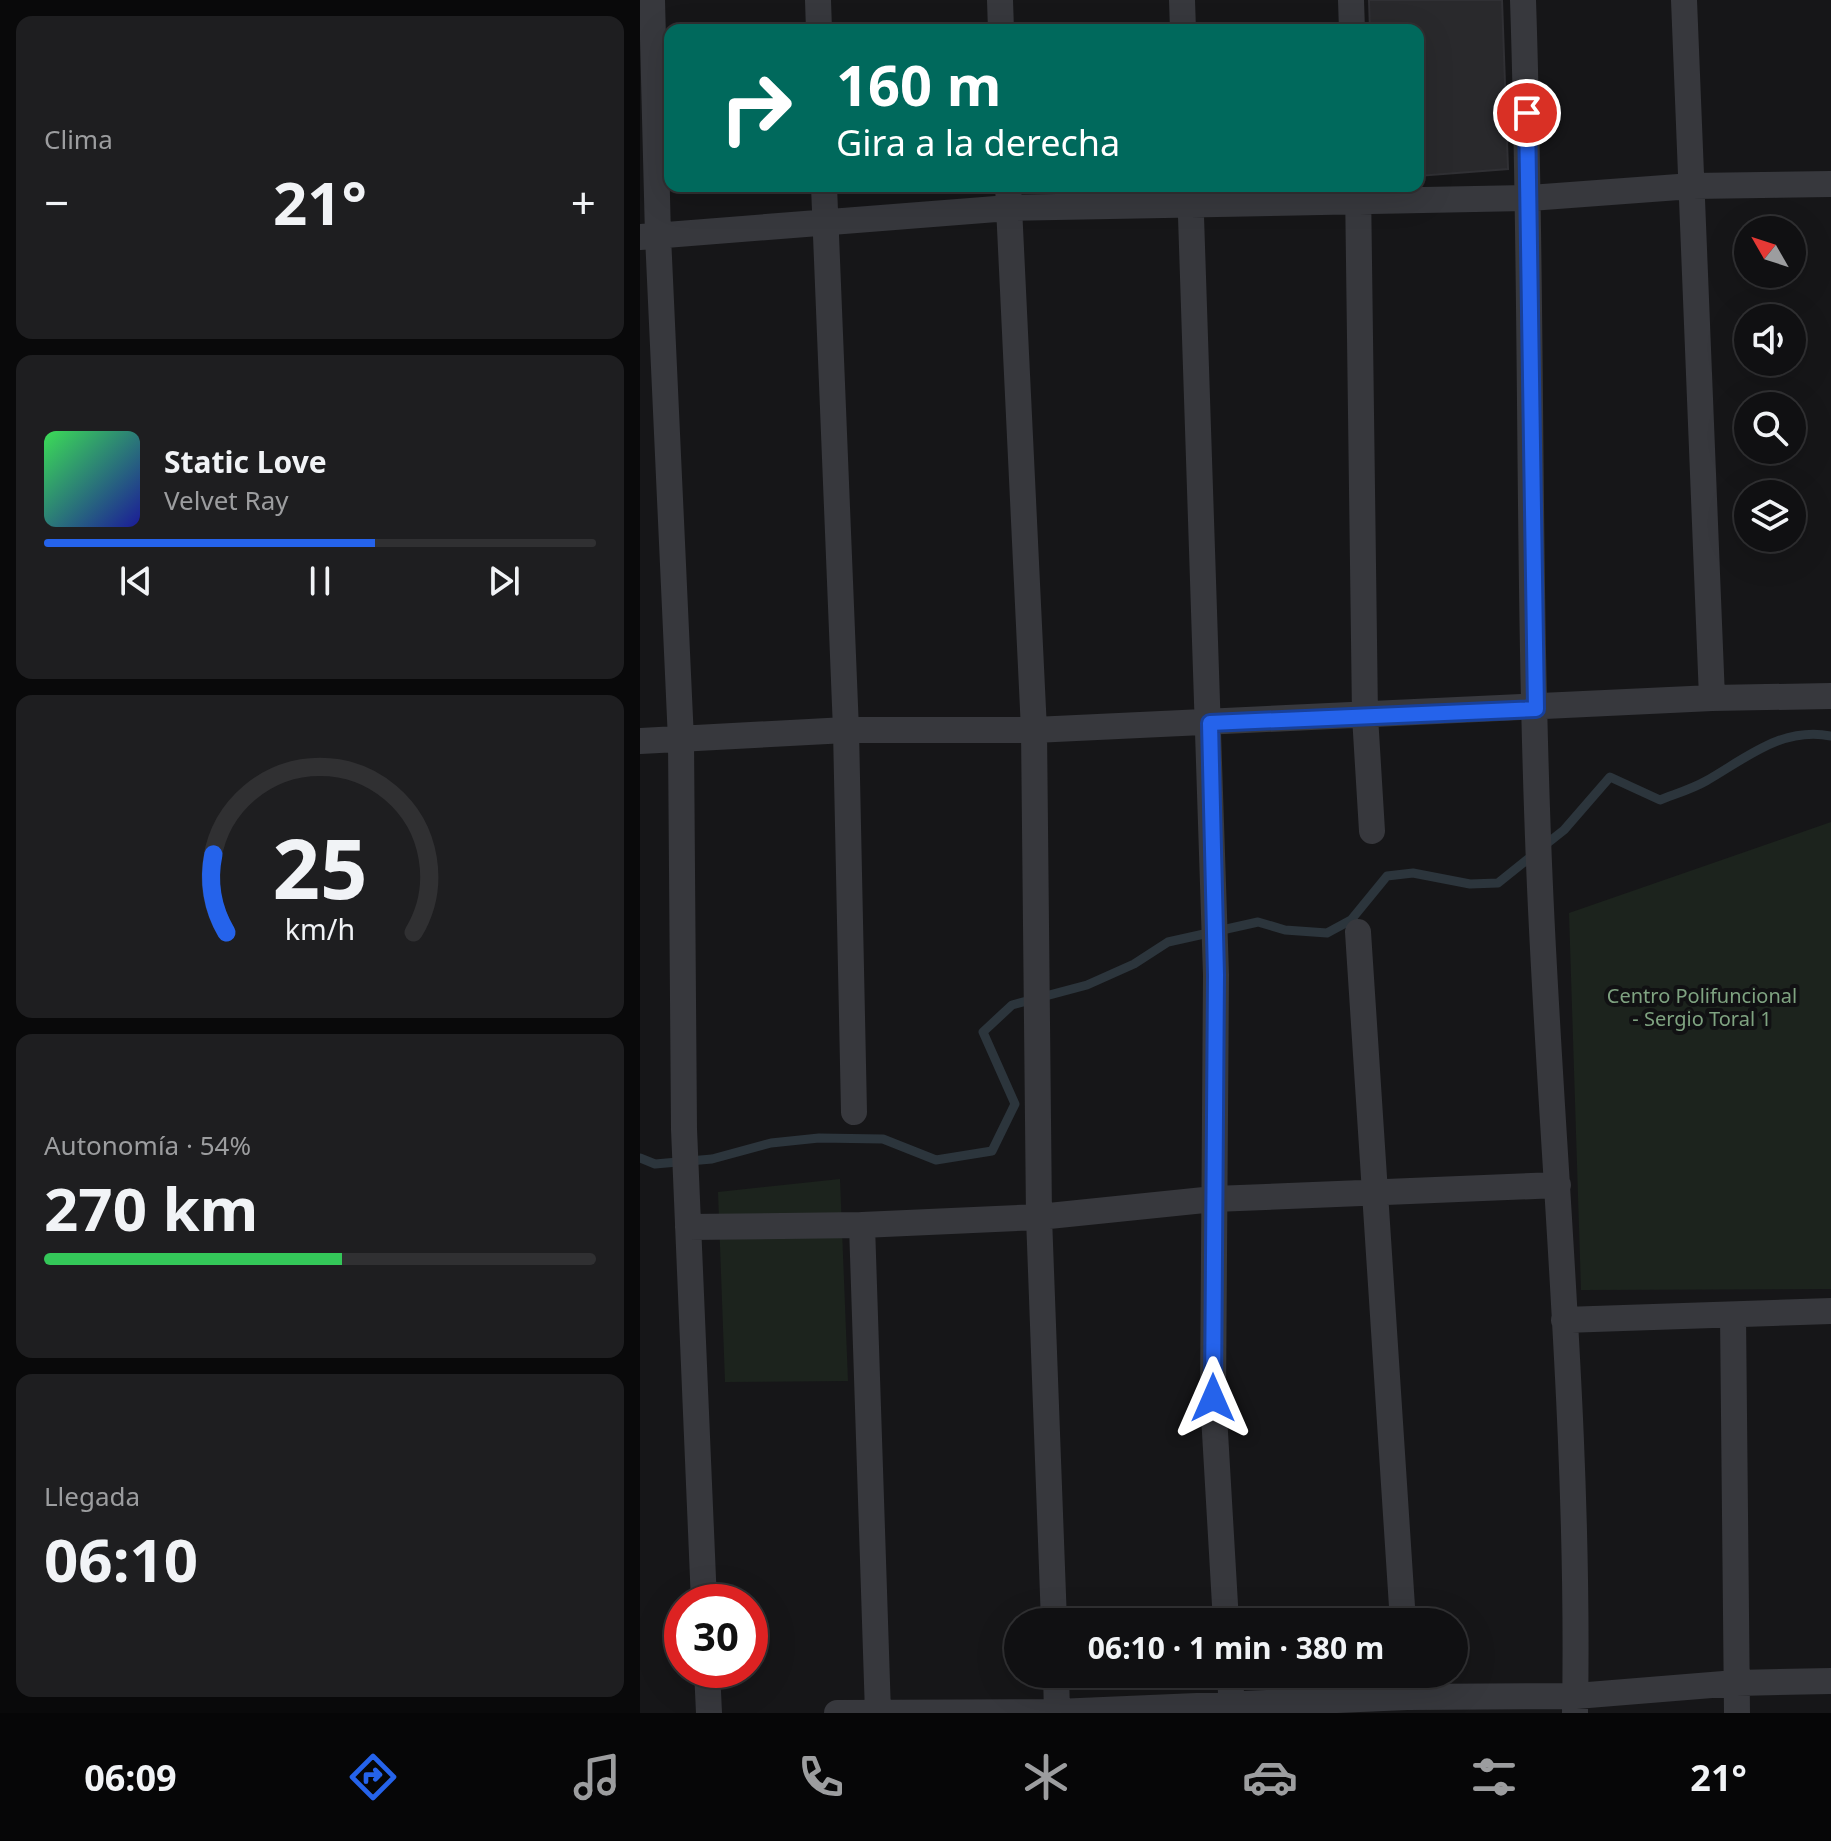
<!DOCTYPE html>
<html lang="es">
<head>
<meta charset="utf-8">
<style>
  :root { --surface:#101012; --page:#1e1e20; --text:#f1f3f6; --muted:#9c9d9f; --line:#303032; --accent:#2563eb }
  body { margin:0; font-family:"Noto Sans",sans-serif; background:var(--page); color:var(--text); height:100vh; display:flex; flex-direction:column; font-size:30px; white-space:nowrap }
  * { box-sizing:border-box; margin:0 }
  p { font-size:26px; color:var(--muted) }
  .icon { flex:none; width:44px; height:44px; fill:none; stroke:currentColor; stroke-width:2; stroke-linecap:round; stroke-linejoin:round }
  .map { position:relative; flex:1; overflow:hidden }
  .details { display:flex; flex-direction:column; gap:16px; padding:16px; background:#09090a; width:640px }
  .details>* { flex:none }
  .guide { position:absolute; left:24px; top:24px; width:760px; height:168px; border-radius:16px; box-shadow:0 8px 32px #0002,0 0 0 2px var(--line); background:#00695c; color:#fff; overflow:hidden }
  .needle { width:52px; rotate:309deg }
  .buttons { position:absolute; left:1094px; top:216px; display:grid; gap:16px }
  .buttons a { display:grid; place-items:center; width:72px; height:72px; border-radius:50%; background:var(--surface); box-shadow:0 8px 32px #0002,0 0 0 2px var(--line); font-size:40px }
  .speed { position:absolute; left:24px; top:1584px; display:flex; gap:16px; font-size:40px; font-weight:700; text-align:center }
  .speed>* { display:grid; place-content:center; width:104px; height:104px; border-radius:50%; background:var(--surface); box-shadow:0 8px 32px #0002,0 0 0 2px var(--line); line-height:1 }
  .speed .limit { border:12px solid #d22; background:#fff; color:#111 }
  .pin { position:absolute; display:grid; place-items:center; width:68px; height:68px; color:#fff; margin:-34px; border:4px solid #fff; border-radius:50%; box-shadow:0 2px 8px #0007 }
  .me { position:absolute; width:88px; margin:-44px; rotate:0deg; stroke-linejoin:round; filter:drop-shadow(0 0 6px #0008) }
  .turn { display:flex; align-items:center; gap:28px; height:168px; padding:0 40px; font-size:36px }
  .turn .icon { width:104px; height:104px; stroke-width:2.5 }
  .turn b { display:block; font-size:56px; line-height:68px }
  .big { font-size:60px; font-weight:700; line-height:1.1 }
  .details .widget { flex:1; display:flex; flex-direction:column; justify-content:center; gap:12px; min-width:0; padding:0 28px; border-radius:16px; background:var(--page) }
  .details .dial { align-items:center; gap:0 }
  .dial svg { height:208px; overflow:visible; fill:none; stroke:var(--line); stroke-width:7; stroke-linecap:round; text-anchor:middle }
  .dial text { fill:var(--text); stroke:none }
  .song { display:flex; align-items:center; gap:24px }
  .cover { width:96px; height:96px; border-radius:12px; background:linear-gradient(135deg,hsl(130 70% 55%),hsl(240 70% 35%)) }
  .played { height:8px; border-radius:4px; background:linear-gradient(90deg,var(--accent) 60%,var(--line) 60%) }
  .keys { display:flex; justify-content:space-around; direction:ltr }
  .heat { display:flex; justify-content:space-between; align-items:center; font-size:44px; direction:ltr }
  .charge { height:12px; border-radius:6px; background:linear-gradient(90deg,#34c759 54%,var(--line) 0) }
  .trip { position:absolute; left:364px; top:1608px; width:464px; height:80px; border-radius:40px; background:var(--surface); box-shadow:0 8px 32px #0002,0 0 0 2px var(--line); font-weight:700; line-height:80px; text-align:center }
  .tabs { display:flex; height:128px; justify-content:space-around; align-items:center; background:#060607; color:var(--muted) }
  .tabs .icon { width:56px; height:56px }
  .tabs .selected { color:var(--accent) }
  .tabs b { font-size:36px; color:var(--text) }
  main { display:flex; flex:1; min-height:0 }
  .map>svg:first-child { display:block }
  .green { fill:#1c231d }
  .lines { fill:none; stroke-linecap:round; stroke-linejoin:round }
  .stream { stroke:#2c353c; stroke-width:9 }
  .building { fill:#29292c; stroke:#303034; stroke-width:2 }
  .minor { stroke:#37383d; stroke-width:26 }
  .route-casing { stroke:#184099; stroke-width:20 }
  .route { stroke:#2563eb; stroke-width:14 }
  .labels { text-anchor:middle; dominant-baseline:central; stroke-width:8; stroke-linejoin:round; paint-order:stroke }
  .park-label { font-size:20px; fill:#7fa381; stroke:#111113 }
</style>
</head>
<body>
<main>
<section class="details">
<div class="widget"><p>Clima</p>
<div class="heat"><a>−</a><b class="big">21°</b><a>+</a></div>
</div>
<div class="widget">
<div class="song"><i class="cover"></i><div><b>Static Love</b><p>Velvet Ray</p></div></div>
<div class="played"></div>
<div class="keys"><svg class="icon" aria-label="previous" viewBox="0 0 24 24"><path d="M18 5L8 12l10 7zM5 5v14"/></svg><svg class="icon" aria-label="pause" viewBox="0 0 24 24"><path d="M8 5v14M16 5v14"/></svg><svg class="icon" aria-label="next" viewBox="0 0 24 24"><path d="M6 5l10 7-10 7zM19 5v14"/></svg></div>
</div>
<div class="widget dial"><svg viewBox="0 0 100 80">
<path d="M14 69A42 42 0 1 1 86 69"/>
<path d="M14 69A42 42 0 0 1 9 39" stroke="#2563eb"/>
<text x="50" y="56" font-size="32" font-weight="700">25</text>
<text x="50" y="72" font-size="11">km/h</text>
</svg></div>
<div class="widget"><p>Autonomía · 54%</p><b class="big">270 km</b><div class="charge"></div></div>
<div class="widget"><p>Llegada</p><b class="big">06:10</b></div>
</section>
<div class="map">
<svg width="1191" height="1713" viewBox="0 0 1191 1713">
  <rect width="100%" height="100%" fill="#161618"/>
  <path class="green" d="M1191 822V1289L941 1290 929 913Z
    M200 1179 208 1381 85 1382 78 1192Z"/>
  <g class="lines">
    <path class="stream" d="M905 845 924 830 970 777 1020 800C1035 794 1052 789 1066 781 1105 759 1142 726 1191 736
      M0 1158 15 1164 72 1159 131 1143 179 1138 243 1139 296 1160 352 1151 375 1104 343 1032 372 1005 447 985 494 964 528 942 618 922 645 930 687 933 711 920 747 876 773 873 830 884 858 883 893 855"/>
  </g>
  <path class="building" d="M729 0H862L868 169 778 176V30H730Z"/>
  <g class="lines">
    <path class="minor" d="M12 0 18 236 41 740 44 1129 64 1602
      M178 0 179 30
      M360 0 361 30
      M542 0 543 30
      M711 0 712 30
      M883 0C893 295 887 592 900 887 912 1162 940 1437 935 1713
      M1044 0 1072 698
      M184 186 206 730 214 1112
      M368 186 394 730 399 1217 414 1622
      M550 186 576 975 573 1398 586 1622
      M718 186 725 716 732 831
      M0 237 369 208 890 198 1052 186 1191 184
      M0 741 206 730H394L1072 698 1191 696
      M718 932 763 1622
      M48 1227 222 1225
      M1093 1315 1097 1713
      M924 1320 1191 1311
      M67 1670 69 1713
      M416 1674 417 1713
      M590 1674 592 1713
      M197 1713 417 1712 767 1697 936 1696 1096 1683 1191 1681
      M238 1713 222 1225 399 1217 574 1199 918 1185"/>
  </g>
  <g class="lines">
    <defs>
      <path id="route" d="M573 1398 576 975 570 723 896 709 887 113"/>
    </defs>
    <use href="#route" class="route-casing"/>
    <use href="#route" class="route"/>
  </g>
  <g class="labels">
    <g class="park-label">
      <text x="1062" y="995">Centro Polifuncional<tspan x="1062" dy="23">- Sergio Toral 1</tspan></text>
    </g>
  </g>
</svg>
<div class="buttons">
<a><svg class="needle" viewBox="-14 -14 28 28"><path d="M0-13l5 13h-10z" fill="#e53935"/><path d="M0 13l5-13h-10z" fill="#9c9d9f"/></svg></a>
<a><svg class="icon" aria-label="sound" viewBox="0 0 24 24"><path d="M4 9h4l5-4v14l-5-4H4zM17 9q2 3 0 6"/></svg></a>
<a><svg class="icon" aria-label="search" viewBox="0 0 24 24"><circle cx="10" cy="10" r="6"/><path d="M15 15l6 6"/></svg></a>
<a><svg class="icon" aria-label="layers" viewBox="0 0 24 24"><path d="M12 4l9 5-9 5-9-5zM3 14l9 5 9-5"/></svg></a>
</div>
<div class="speed"><div class="limit">30</div></div>
<div class="pin" style="left:887px;top:113px;background:#d93025"><svg class="icon" aria-label="arrive" viewBox="0 0 24 24"><path d="M6 21V4h12l-3 4 3 4H6"/></svg></div>
<svg class="me" style="left:573px;top:1398px" viewBox="-20 -20 40 40"><path d="M0-17L14 15 0 8-14 15z" fill="#2563eb" stroke="#fff" stroke-width="4"/></svg>
<div class="trip">06:10 · 1 min · 380 m</div>
<div class="guide">
<div class="turn"><svg class="icon" aria-label="right" viewBox="0 0 24 24"><path d="M7 20v-9h11M14 6l5 5-5 5"/></svg><div><b>160 m</b>Gira a la derecha</div></div>
</div>
</div>
</main>
<nav class="tabs">
<b>06:09</b>
<svg class="icon selected" aria-label="directions" viewBox="0 0 24 24"><path d="M12 3l9 9-9 9-9-9zM9 14v-3h6M13 9l2 2-2 2"/></svg>
<svg class="icon" aria-label="music" viewBox="0 0 24 24"><path d="M9 18V5l10-2v13"/><circle cx="6" cy="18" r="3"/><circle cx="16" cy="16" r="3"/></svg>
<svg class="icon" aria-label="phone" viewBox="0 0 24 24"><path d="M5 4h4l2 5-3 2q2 4 5 5l2-3 5 2v4C11 20 4 13 5 4z"/></svg>
<svg class="icon" aria-label="climate" viewBox="0 0 24 24"><path d="M12 3v18M4 7l16 10M4 17L20 7"/></svg>
<svg class="icon" aria-label="car" viewBox="0 0 24 24"><path d="M5 17H2v-5l4-1 3-4h7l3 4 3 1v5h-3M9 17h6M6 11h13"/><circle cx="7" cy="17" r="2"/><circle cx="17" cy="17" r="2"/></svg>
<svg class="icon" aria-label="filters" viewBox="0 0 24 24"><path d="M4 7h16M4 17h16"/><circle cx="9" cy="7" r="2"/><circle cx="15" cy="17" r="2"/></svg>
<b>21°</b>
</nav>
</body>
</html>
